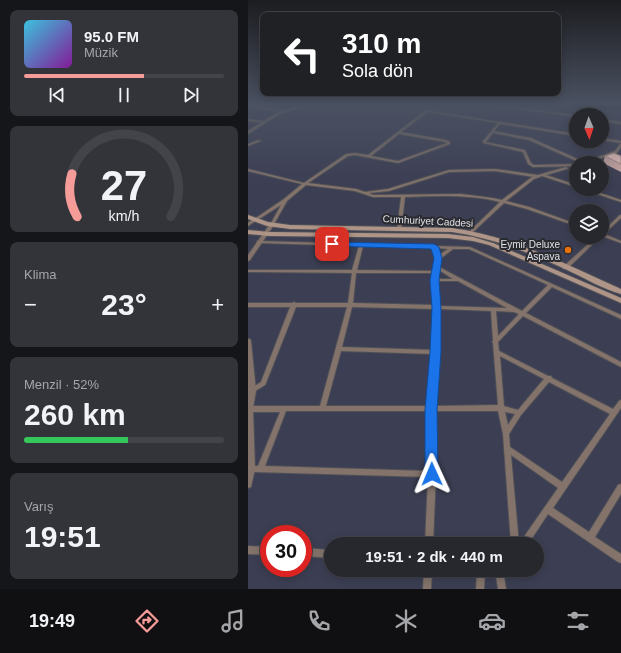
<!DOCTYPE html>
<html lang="tr">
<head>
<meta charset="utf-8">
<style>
  :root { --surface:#27282d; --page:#333439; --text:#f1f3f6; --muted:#a4a6aa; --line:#434449; --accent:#f59b98 }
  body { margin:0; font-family:Helvetica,sans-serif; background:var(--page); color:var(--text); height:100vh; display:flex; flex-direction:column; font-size:15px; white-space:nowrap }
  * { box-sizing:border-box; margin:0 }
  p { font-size:13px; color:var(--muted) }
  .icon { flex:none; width:22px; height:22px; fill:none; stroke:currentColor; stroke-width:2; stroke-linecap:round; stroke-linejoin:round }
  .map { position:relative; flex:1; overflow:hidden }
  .drawer { display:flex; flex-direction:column; gap:10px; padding:10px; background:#151619; width:248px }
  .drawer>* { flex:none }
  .banner { position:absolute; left:12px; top:12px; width:301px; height:84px; border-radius:8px; box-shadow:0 2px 10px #0003,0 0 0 1px var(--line); background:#202124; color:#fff; overflow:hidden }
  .needle { width:26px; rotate:178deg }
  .buttons { position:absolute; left:321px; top:108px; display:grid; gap:8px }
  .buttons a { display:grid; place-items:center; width:40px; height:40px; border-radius:50%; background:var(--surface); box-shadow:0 2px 10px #0003,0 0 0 1px var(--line); font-size:20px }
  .speed { position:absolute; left:12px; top:525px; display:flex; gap:8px; font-size:20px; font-weight:700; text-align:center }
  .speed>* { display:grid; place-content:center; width:52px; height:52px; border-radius:50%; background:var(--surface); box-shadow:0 2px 10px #0003,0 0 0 1px var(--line); line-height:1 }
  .speed .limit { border:6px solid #d22; background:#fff; color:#111 }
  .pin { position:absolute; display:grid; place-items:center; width:34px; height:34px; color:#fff; margin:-17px; border-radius:8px; box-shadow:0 2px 6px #0006 }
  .me { position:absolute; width:44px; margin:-22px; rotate:359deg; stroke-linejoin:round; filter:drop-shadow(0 0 3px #0008) }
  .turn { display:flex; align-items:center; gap:14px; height:84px; padding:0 16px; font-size:18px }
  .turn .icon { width:52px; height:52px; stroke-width:2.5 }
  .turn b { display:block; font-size:28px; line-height:34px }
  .big { font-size:30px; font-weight:700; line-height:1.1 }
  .drawer .tile { flex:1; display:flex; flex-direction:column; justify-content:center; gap:6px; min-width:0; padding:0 14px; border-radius:8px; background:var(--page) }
  .drawer .dial { align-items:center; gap:0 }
  .dial svg { height:104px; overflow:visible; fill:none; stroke:var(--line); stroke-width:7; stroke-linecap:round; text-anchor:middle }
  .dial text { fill:var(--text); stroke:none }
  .song { display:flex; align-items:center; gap:12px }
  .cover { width:48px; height:48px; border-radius:6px; background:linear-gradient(135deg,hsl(190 70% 55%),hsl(290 70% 35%)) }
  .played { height:4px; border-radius:2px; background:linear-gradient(90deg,var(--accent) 60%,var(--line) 60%) }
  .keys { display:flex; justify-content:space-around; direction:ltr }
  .heat { display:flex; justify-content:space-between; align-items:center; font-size:22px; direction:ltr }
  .charge { height:6px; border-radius:3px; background:linear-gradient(90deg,#34c759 52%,var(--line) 0) }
  .trip { position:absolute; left:76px; top:537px; width:220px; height:40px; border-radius:20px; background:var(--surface); box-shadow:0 2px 10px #0003,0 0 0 1px var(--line); font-weight:700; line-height:40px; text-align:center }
  .dock { display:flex; height:64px; justify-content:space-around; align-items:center; background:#101012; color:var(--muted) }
  .dock .icon { width:28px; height:28px }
  .dock .selected { color:var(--accent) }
  .dock b { font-size:18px; color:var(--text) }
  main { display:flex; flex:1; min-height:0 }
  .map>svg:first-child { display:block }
  .green { fill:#3c3e53; fill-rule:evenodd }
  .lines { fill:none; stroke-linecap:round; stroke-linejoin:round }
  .river { fill:#001e31; fill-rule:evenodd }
  .minor-casing { stroke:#505157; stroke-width:2 }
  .tertiary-casing { stroke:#505157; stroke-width:2 }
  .secondary-casing { stroke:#505157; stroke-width:2 }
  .minor { fill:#83736b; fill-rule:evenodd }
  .tertiary { fill:#83736b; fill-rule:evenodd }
  .secondary { fill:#ae9588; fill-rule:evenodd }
  .wall { fill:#d7b0a9 }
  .building { fill:#facdc5; stroke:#af908a }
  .route { fill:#1a73e8; stroke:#114b97 }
  .food-dot { fill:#e8710a; stroke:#2a2b31; stroke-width:1.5 }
  .labels { text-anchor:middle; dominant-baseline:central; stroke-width:4; stroke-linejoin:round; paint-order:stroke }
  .street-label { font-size:10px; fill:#e0e1e6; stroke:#2a2b31 }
  .poi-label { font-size:10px; fill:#e0e1e6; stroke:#2a2b31; text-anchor:end }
</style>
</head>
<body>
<main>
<section class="drawer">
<div class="tile">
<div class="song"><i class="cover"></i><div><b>95.0 FM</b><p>Müzik</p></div></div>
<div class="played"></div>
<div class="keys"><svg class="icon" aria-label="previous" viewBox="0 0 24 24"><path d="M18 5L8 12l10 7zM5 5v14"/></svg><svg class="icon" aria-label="pause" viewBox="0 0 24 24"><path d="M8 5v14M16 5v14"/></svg><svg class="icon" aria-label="next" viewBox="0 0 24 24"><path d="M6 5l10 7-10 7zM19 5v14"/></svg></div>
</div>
<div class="tile dial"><svg viewBox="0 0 100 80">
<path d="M14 69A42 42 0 1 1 86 69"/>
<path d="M14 69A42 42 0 0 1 10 36" stroke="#f59b98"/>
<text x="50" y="56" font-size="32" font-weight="700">27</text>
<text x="50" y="72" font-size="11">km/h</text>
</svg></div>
<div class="tile"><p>Klima</p>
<div class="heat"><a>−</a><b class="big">23°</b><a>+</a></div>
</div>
<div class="tile"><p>Menzil · 52%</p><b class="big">260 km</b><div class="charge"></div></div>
<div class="tile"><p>Varış</p><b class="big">19:51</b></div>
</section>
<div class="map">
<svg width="373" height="589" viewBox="0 0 373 589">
  <rect width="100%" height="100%" fill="#34353c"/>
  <path class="green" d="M0 104H373V589H0ZM328 115H354V141H328ZM328 163H354V189H328ZM328 211H354V237H328ZM21 534H55V568H21ZM83 544H289V570H83Z"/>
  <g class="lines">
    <path class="river" d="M317 104 335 106H373V110H335Z"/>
    <defs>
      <path id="minor" d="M0 104C5 105 11 108 17 107 20 106 22 104 26 104V105L19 108 36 111 35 112 17 109 15 110 14 109 5 108 0 105Z
        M178 110 251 122 252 121 253 122 328 134V136L252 124 246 131 283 138 336 162 367 151 372 144H373V147L369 153 338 163H333L281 140 245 133 238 142 277 150 283 163 286 165 328 164V166L285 167 280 164 275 152 235 143V141L250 123 180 112 153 132 198 140 202 142V144L150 163 107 155 100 156 60 183 108 189 117 192 140 189 201 170 247 169 290 175 318 167 320 168 319 169 298 175 328 185V187L294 176 286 179 258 201 281 207 328 224V226L279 209 256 203 224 233H222V231L252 202C221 194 189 196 157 197L153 230 151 231 149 230 153 197H125L107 191 58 185 39 201 25 226H23L22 225 33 205 8 221H7L5 220 36 199 54 184 0 171V169L56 183 98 154 107 153 120 155ZM151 134 197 142 199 143 150 161 123 156ZM247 171 286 177H284L254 200 244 198 213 194 125 195 121 193 141 191 201 172Z
        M0 119 16 121 17 122 16 123 0 121Z
        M354 138 373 141V143L354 140Z
        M10 140 13 141 0 146V144Z
        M334 189H340L373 200V202Z
        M372 215H373V218L356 234 373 241V243L354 236V232Z
        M348 237H352L319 269H315V267Z
        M9 241 222 247 373 315V319L304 287 278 313 373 362V367L275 316 250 342 251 351 300 376H303L304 378 365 409 371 401 373 400V408L305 508 341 532 370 485 373 484V494L347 537 373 554V563L370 562 300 514 280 544H263L255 434 250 411H186L188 474 185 544H177L180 477 3 472 0 471V467L3 466H10L32 412H0V406H72L99 307H48L18 383 17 385 4 393H2L1 391 2 389 13 382 42 307H0V303H44L46 302 48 303H100L104 273 0 272V270H104L111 246 11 243H9ZM115 246 185 248C187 255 189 261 186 267V271L109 270ZM190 248 200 249 191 255ZM205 249H221L300 285 274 311 191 267 192 259ZM191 270 205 279H190ZM108 273H186L185 280 186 305 105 303ZM190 281H210L259 308 191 306ZM104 307 186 309 185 350 94 347ZM192 309 243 311 245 341 244 342 245 343 250 405 187 406 191 352ZM248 311 266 312 271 314 250 336ZM93 351 185 354 180 406H78ZM252 356 296 379 270 410 256 406ZM301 382 362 414 314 482 262 447 261 434 273 415ZM38 411H180V471L17 466ZM257 412 267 414 260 425ZM263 455 310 488 271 544Z
        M0 546 21 547V555L0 554Z
        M55 548 83 550V558L55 556Z
        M176 570H184L183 589H175Z
        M229 570H237L236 589H228Z
        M247 570H255L258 589H250Z"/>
      <path id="tertiary" d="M59 104H63L32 114 0 134V131L30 112Z
        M239 104 328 115V117L240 105Z
        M354 119 373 122V124L354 121Z
        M5 219H9V220L0 226V223Z
        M22 224H26V225L2 260 0 261V255Z
        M0 339H2L3 341 8 391 5 408 7 469 3 487 0 488Z"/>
      <path id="secondary" d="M0 215 20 222 42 225 204 228C266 237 317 264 373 289V294C354 289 335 277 317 269 281 252 244 238 204 232L42 229 19 226 0 219Z
        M0 230 21 232 200 234 225 237 245 243 373 298V303L241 245 225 241 200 238 21 236 0 234Z"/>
    </defs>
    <use href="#minor" class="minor-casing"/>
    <use href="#tertiary" class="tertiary-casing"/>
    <use href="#secondary" class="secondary-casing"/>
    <use href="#minor" class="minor"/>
    <use href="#tertiary" class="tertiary"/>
    <use href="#secondary" class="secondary"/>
  </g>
  <path class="wall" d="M357 156H373V172L355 163Z"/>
  <path class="building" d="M366 153 373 156V164L357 156Z"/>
  <linearGradient id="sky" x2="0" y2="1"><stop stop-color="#1d1d21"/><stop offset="0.56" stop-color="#4a5161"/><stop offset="1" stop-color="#4a5161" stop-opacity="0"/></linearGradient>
  <rect width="373" height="186" fill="url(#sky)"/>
  <path class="route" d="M84 242 186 244 191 247 194 258 191 280 193 308V352L189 410 190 474 188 478 184 480 179 478 177 474V410L182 352 184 308 182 280 186 258 183 249 81 246 80 244Z"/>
  <circle class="food-dot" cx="320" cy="250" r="4"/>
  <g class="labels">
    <g class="street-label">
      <text transform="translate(180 221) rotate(3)">Cumhuriyet Caddesi</text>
    </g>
    <g class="poi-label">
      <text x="312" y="244">Eymir Deluxe<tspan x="312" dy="12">Aspava</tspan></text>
    </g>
  </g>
</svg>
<div class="buttons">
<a><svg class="needle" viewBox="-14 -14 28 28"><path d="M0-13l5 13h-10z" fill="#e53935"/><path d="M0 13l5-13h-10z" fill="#a4a6aa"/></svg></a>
<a><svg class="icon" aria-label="sound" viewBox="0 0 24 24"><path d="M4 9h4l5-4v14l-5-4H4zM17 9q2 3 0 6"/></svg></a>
<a><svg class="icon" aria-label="layers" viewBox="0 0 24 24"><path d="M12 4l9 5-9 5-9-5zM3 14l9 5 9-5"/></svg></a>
</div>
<div class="speed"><div class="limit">30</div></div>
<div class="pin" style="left:84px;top:244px;background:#d93025"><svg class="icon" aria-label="arrive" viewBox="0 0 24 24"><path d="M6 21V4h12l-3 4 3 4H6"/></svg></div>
<svg class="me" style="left:184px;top:474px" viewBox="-20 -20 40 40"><path d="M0-17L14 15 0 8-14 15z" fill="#1a73e8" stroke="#fff" stroke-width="4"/></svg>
<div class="trip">19:51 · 2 dk · 440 m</div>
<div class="banner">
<div class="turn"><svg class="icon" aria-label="left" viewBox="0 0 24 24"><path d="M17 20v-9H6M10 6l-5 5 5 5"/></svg><div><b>310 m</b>Sola dön</div></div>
</div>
</div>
</main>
<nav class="dock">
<b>19:49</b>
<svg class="icon selected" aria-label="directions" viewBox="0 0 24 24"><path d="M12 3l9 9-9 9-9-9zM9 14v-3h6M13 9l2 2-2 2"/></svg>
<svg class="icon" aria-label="music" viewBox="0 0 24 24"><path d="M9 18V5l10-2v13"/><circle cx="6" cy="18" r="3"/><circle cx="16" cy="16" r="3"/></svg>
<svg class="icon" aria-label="phone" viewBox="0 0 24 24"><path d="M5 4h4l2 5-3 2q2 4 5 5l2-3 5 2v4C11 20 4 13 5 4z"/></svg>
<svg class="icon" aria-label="climate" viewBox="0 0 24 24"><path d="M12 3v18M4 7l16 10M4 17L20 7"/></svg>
<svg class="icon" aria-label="car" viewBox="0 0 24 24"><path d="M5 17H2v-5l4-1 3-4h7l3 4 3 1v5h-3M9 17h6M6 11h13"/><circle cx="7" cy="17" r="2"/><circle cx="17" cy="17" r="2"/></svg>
<svg class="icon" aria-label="filters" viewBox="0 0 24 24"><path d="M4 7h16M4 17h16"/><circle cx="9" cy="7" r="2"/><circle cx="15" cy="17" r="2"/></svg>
</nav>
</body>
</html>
